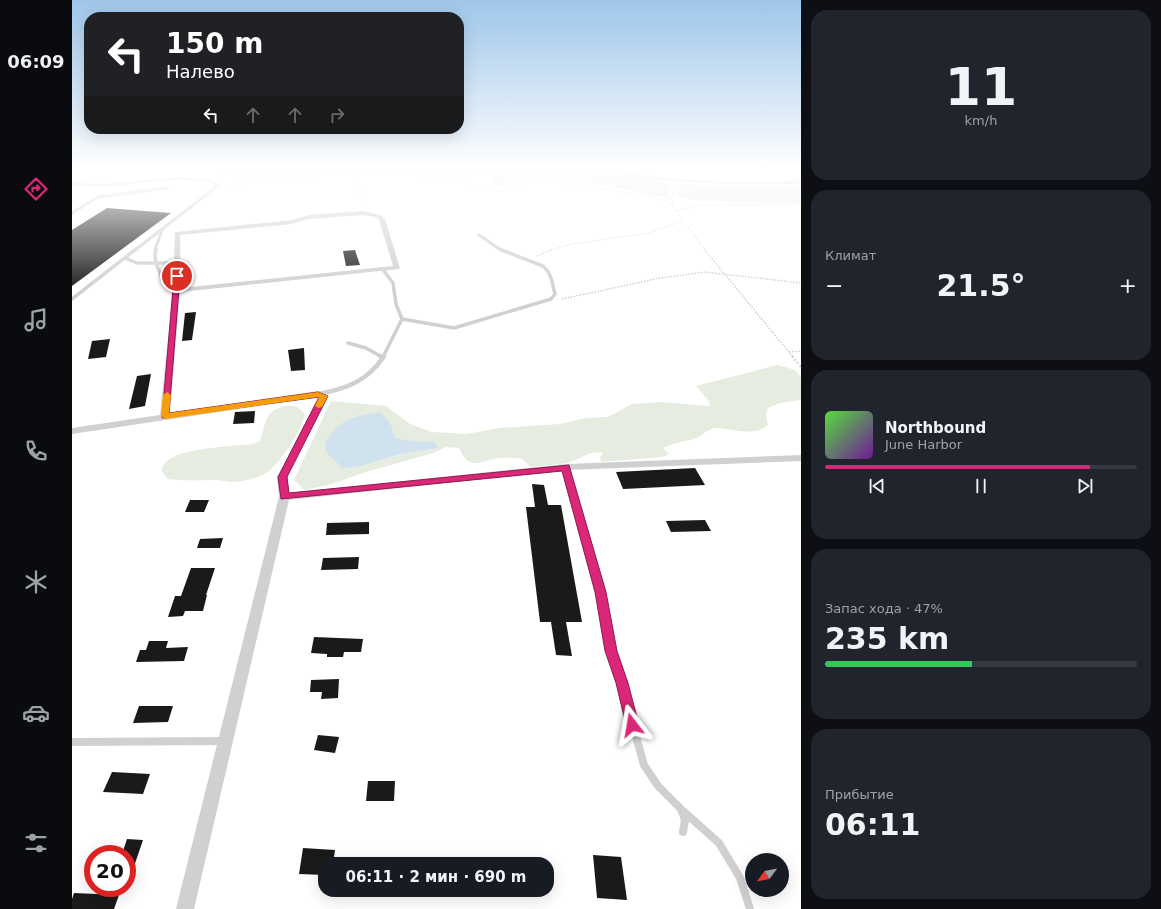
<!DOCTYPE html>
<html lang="ru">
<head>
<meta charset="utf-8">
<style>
  :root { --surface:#171b24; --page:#20242c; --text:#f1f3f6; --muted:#9ea1a6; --line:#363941; --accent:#db2777 }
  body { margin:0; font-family:"DejaVu Sans",sans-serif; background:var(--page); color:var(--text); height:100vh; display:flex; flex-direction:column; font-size:15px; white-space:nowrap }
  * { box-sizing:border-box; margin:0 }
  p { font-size:13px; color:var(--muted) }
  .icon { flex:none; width:22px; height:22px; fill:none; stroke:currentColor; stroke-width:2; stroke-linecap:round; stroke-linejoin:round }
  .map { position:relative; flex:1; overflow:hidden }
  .drawer { display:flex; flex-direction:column; gap:10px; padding:10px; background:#0d0f14; width:360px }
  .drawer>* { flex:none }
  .hud { position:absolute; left:12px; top:12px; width:380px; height:122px; border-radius:16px; box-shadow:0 4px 16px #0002; background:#202124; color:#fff; overflow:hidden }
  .needle { width:26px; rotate:238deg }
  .fabs { position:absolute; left:673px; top:853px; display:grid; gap:8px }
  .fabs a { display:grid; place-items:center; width:44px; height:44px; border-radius:50%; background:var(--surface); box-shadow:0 4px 16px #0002; font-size:20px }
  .speed { position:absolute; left:12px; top:845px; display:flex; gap:8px; font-size:20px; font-weight:700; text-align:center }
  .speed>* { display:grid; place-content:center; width:52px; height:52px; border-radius:50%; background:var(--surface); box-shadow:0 4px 16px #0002; line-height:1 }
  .speed .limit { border:6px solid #d22; background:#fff; color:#111 }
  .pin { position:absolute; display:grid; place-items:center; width:34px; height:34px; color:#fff; margin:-17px; border:2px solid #fff; border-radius:50%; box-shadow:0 1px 4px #0007 }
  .me { position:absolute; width:44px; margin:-22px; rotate:346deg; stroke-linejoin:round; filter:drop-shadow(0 0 3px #0008) }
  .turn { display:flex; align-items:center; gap:14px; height:84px; padding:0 16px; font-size:18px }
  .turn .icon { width:52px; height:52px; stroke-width:2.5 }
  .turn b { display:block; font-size:28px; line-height:34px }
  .lanes { display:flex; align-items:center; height:38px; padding:0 16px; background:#0003; justify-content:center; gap:20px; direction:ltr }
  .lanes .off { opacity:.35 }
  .big { font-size:30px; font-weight:700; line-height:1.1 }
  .drawer .widget { flex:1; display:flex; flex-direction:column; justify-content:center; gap:6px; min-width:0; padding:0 14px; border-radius:16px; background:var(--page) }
  .drawer .dial { align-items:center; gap:0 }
  .dial b { font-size:52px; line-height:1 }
  .song { display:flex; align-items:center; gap:12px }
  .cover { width:48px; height:48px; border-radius:6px; background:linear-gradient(135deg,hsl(110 70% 55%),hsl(280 70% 35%)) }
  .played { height:4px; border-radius:2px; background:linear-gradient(90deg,var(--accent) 85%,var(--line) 85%) }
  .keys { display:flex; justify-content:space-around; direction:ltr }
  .heat { display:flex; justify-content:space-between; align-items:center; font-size:22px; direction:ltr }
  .charge { height:6px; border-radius:3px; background:linear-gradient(90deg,#34c759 47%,var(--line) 0) }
  .trip { position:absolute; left:246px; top:857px; width:236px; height:40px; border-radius:16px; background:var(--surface); box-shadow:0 4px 16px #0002; font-weight:700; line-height:40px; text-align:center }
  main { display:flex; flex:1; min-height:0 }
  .tabs { display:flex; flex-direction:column; width:72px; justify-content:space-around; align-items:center; background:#090b0e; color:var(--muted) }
  .tabs .icon { width:28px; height:28px }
  .tabs .active { color:var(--accent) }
  .tabs b { font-size:18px; color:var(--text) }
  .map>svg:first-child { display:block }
  .green { fill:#e6ecdf; fill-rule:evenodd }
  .water { fill:#cfe2ee }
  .building { fill:#1a1a1a }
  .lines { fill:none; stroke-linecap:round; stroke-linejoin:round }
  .path-far2 { stroke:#cdcdcd; stroke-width:1; stroke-dasharray:1 1; stroke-linecap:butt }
  .path-far1 { stroke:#cdcdcd; stroke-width:1.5; stroke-dasharray:1.5 1.5; stroke-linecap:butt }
  .path { stroke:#cdcdcd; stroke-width:2; stroke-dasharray:2 2; stroke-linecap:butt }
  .service-far4 { stroke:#d0d0d0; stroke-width:3 }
  .service-far3 { stroke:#d0d0d0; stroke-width:3.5 }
  .service-far2 { stroke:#d0d0d0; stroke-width:4.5 }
  .service-far1 { stroke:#d0d0d0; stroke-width:6 }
  .service { stroke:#d0d0d0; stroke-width:8 }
  .minor { fill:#d0d0d0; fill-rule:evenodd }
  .route { fill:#db2777; stroke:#8e194d }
  .slow { fill:#f59e0b }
</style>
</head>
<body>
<main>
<nav class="tabs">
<b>06:09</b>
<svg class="icon active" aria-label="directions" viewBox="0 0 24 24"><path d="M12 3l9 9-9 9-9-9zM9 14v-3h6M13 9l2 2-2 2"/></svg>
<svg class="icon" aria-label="music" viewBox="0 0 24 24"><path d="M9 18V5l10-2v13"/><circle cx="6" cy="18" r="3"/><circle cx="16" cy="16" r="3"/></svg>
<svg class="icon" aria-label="phone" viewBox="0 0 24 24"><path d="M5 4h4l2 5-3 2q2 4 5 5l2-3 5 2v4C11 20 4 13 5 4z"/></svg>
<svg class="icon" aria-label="climate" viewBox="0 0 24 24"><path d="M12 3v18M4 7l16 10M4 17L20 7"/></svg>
<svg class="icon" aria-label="car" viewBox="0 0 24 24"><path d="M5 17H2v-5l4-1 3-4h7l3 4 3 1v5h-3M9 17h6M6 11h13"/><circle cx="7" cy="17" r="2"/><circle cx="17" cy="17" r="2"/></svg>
<svg class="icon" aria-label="filters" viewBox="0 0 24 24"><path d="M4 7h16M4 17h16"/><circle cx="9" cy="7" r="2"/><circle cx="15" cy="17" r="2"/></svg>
</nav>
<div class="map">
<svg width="729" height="909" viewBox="0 0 729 909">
  <rect width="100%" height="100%" fill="#fff"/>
  <path class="green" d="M143 167H485L602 184 596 193 597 198C541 188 480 169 425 186L417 176 384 169H294L207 175 151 172Z
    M612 184 686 187 729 185V204L621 200 607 197 605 194 609 185Z
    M706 365 723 370 729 377V400L708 403 696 408 694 415 696 425C681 438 660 428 643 428 636 429 632 434 626 437 616 442 602 442 591 448L597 454 590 457 529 462 528 457 531 452 519 453 496 463 459 467 450 459C441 458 431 457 422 459 403 464 396 468 387 448L374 447 361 453 294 472 257 485 232 490 222 480 259 401 314 406 338 424 360 432 394 434 428 428 488 424 514 418 536 417 560 404 590 402 638 406 637 401 624 386ZM320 427 323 438 338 441 363 442 366 448 325 455 289 466Z
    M213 406C222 405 228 406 233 415 227 434 213 456 198 470 190 477 175 481 163 482 156 482 149 480 142 480 126 480 111 481 96 479L89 470C90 468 92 464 94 462 107 448 161 446 181 444L188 441C195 424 190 412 213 406Z"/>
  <path class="water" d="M309 412 320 427 323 438 338 441 363 442 366 448 325 455 289 466 271 468 254 452 253 442C270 418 281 416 309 412Z"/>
  <path class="building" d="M35 208 99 213 0 286V230Z
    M283 250 288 265 274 266 271 251Z
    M124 312 120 340 110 341 113 313Z
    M38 339 34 357 16 359 20 341Z
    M232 348 233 370 219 371 216 350Z
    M79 374 73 406 57 409 65 376Z
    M183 411 182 423 161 424 163 412Z
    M623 468 633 485 551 489 544 472Z
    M460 484 472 485 476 505H489L510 622H494L500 656 484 655 479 622H468L454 507H463Z
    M118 500H137L132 512H113Z
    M633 520 639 531 599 532 594 521Z
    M297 522V534L254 535 255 523Z
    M151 538 148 548H125L128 539Z
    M287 557 286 569 249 570 251 558Z
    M119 568H143L134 595H135L131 611H113L111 616 96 617 103 596H109Z
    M242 637 291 639 289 652H272L271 657H255V654L239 653Z
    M77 641H96L94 648 116 647 112 661 64 662 68 650H74Z
    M267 679 266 698 249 699 250 692H238L239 680Z
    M67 706H101L96 722 61 723Z
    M246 735 267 737 263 753 242 750Z
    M40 772 78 774 71 794 31 792Z
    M296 781H323L322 801H294Z
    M55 839 71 840 57 881H55V854H50Z
    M231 848 263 850 261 864H253V875L227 874Z
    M521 855 549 857 555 900 525 898Z
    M2 893 47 895 42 909H0V899Z"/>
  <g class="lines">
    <path class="path-far2" d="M285 172 288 186 284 193 293 205
      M154 186 201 178 304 172 390 179 410 191H433L452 183 470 181 515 186 593 200 600 205 633 250
      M600 205V194L604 187
      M603 211 628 205H729
      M479 250 500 244 576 233 611 221"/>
    <path class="path-far1" d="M632 249 721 357
      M465 256 481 249
      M490 299 588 278 633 272 729 283
      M717 352 729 351"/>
    <path class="path" d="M720 356 729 367"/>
    <path class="service-far4" d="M504 167C581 180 650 186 729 182
      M0 184C11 185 23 185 34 185 63 184 122 171 147 185L63 250
      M0 213 26 197 95 188
      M407 235 429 250
      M83 250 90 230"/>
    <path class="service-far3" d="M84 249C80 260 90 279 96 288L105 290
      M53 258 65 263H105
      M312 271 321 283 324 304 330 319
      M0 299 64 249
      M276 343 294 348 310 357
      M311 357 330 319 382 328 479 299 483 294C480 283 480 274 471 266L427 249"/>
    <path class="service-far2" d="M308 356 311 358
      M246 394C274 389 296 381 312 356
      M494 467 502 496"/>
    <path class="service-far1" d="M502 495 529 592 539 651 548 676"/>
    <path class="service" d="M547 675 572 765 586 786 609 809 613 820 611 832
      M0 742 151 741
      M610 810 647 843 668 878 678 909"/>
    <path class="minor" d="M291 211 308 215 313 219 328 268 327 269 108 292 98 413 246 391 256 396 215 477 217 493 494 464 729 455V461L494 470 217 500 122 909H104L207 497 205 477 247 397 0 434V428L88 415 101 290 103 232 220 220 237 215ZM291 215 304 217 307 220 321 266 109 288 108 235 220 224 237 219Z"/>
  </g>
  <linearGradient id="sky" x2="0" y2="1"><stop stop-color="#9ec6ea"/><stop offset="0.57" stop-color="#fff"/><stop offset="1" stop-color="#fff" stop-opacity="0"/></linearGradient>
  <rect width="729" height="295" fill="url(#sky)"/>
  <path class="route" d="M105 275 108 276 97 413 246 392 256 396 215 477 217 493 497 465 534 592 545 651 556 683 567 725 565 729 560 731 556 729 554 725 544 683 533 651 523 592 490 471 209 499 206 477 247 397 90 418 102 276Z"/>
  <path class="slow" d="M95 392 99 395 97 413 246 392 256 396 250 407 247 408 243 406 247 397H246L93 419 89 416 91 395Z"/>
</svg>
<div class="fabs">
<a><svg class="needle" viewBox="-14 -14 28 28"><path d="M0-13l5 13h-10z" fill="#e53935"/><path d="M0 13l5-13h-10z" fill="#9ea1a6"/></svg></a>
</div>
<div class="speed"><div class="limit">20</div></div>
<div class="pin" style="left:105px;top:276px;background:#d93025"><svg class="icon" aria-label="arrive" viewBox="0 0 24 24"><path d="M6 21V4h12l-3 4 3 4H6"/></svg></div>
<svg class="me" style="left:560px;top:725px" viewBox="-20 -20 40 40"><path d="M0-17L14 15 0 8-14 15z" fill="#db2777" stroke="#fff" stroke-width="4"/></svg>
<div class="trip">06:11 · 2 мин · 690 m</div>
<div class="hud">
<div class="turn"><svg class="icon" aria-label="left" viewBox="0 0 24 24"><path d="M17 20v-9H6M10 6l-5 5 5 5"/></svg><div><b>150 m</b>Налево</div></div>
<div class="lanes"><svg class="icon" aria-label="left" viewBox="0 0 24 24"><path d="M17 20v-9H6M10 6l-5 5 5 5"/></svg><svg class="icon off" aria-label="ahead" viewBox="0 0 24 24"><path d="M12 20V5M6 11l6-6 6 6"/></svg><svg class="icon off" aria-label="ahead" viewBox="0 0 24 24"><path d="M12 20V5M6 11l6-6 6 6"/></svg><svg class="icon off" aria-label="right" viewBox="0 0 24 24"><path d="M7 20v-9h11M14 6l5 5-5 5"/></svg></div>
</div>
</div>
<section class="drawer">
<div class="widget dial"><b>11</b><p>km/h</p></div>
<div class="widget"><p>Климат</p>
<div class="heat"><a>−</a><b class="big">21.5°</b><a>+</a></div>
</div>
<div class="widget">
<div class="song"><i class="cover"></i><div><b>Northbound</b><p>June Harbor</p></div></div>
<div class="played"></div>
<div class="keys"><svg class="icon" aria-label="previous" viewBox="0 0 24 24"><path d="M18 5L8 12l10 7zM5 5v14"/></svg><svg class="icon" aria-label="pause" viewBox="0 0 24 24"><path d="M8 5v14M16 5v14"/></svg><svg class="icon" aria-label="next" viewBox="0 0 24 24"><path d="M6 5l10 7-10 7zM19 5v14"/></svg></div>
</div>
<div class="widget"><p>Запас хода · 47%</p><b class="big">235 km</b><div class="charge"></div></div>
<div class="widget"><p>Прибытие</p><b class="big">06:11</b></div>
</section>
</main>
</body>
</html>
